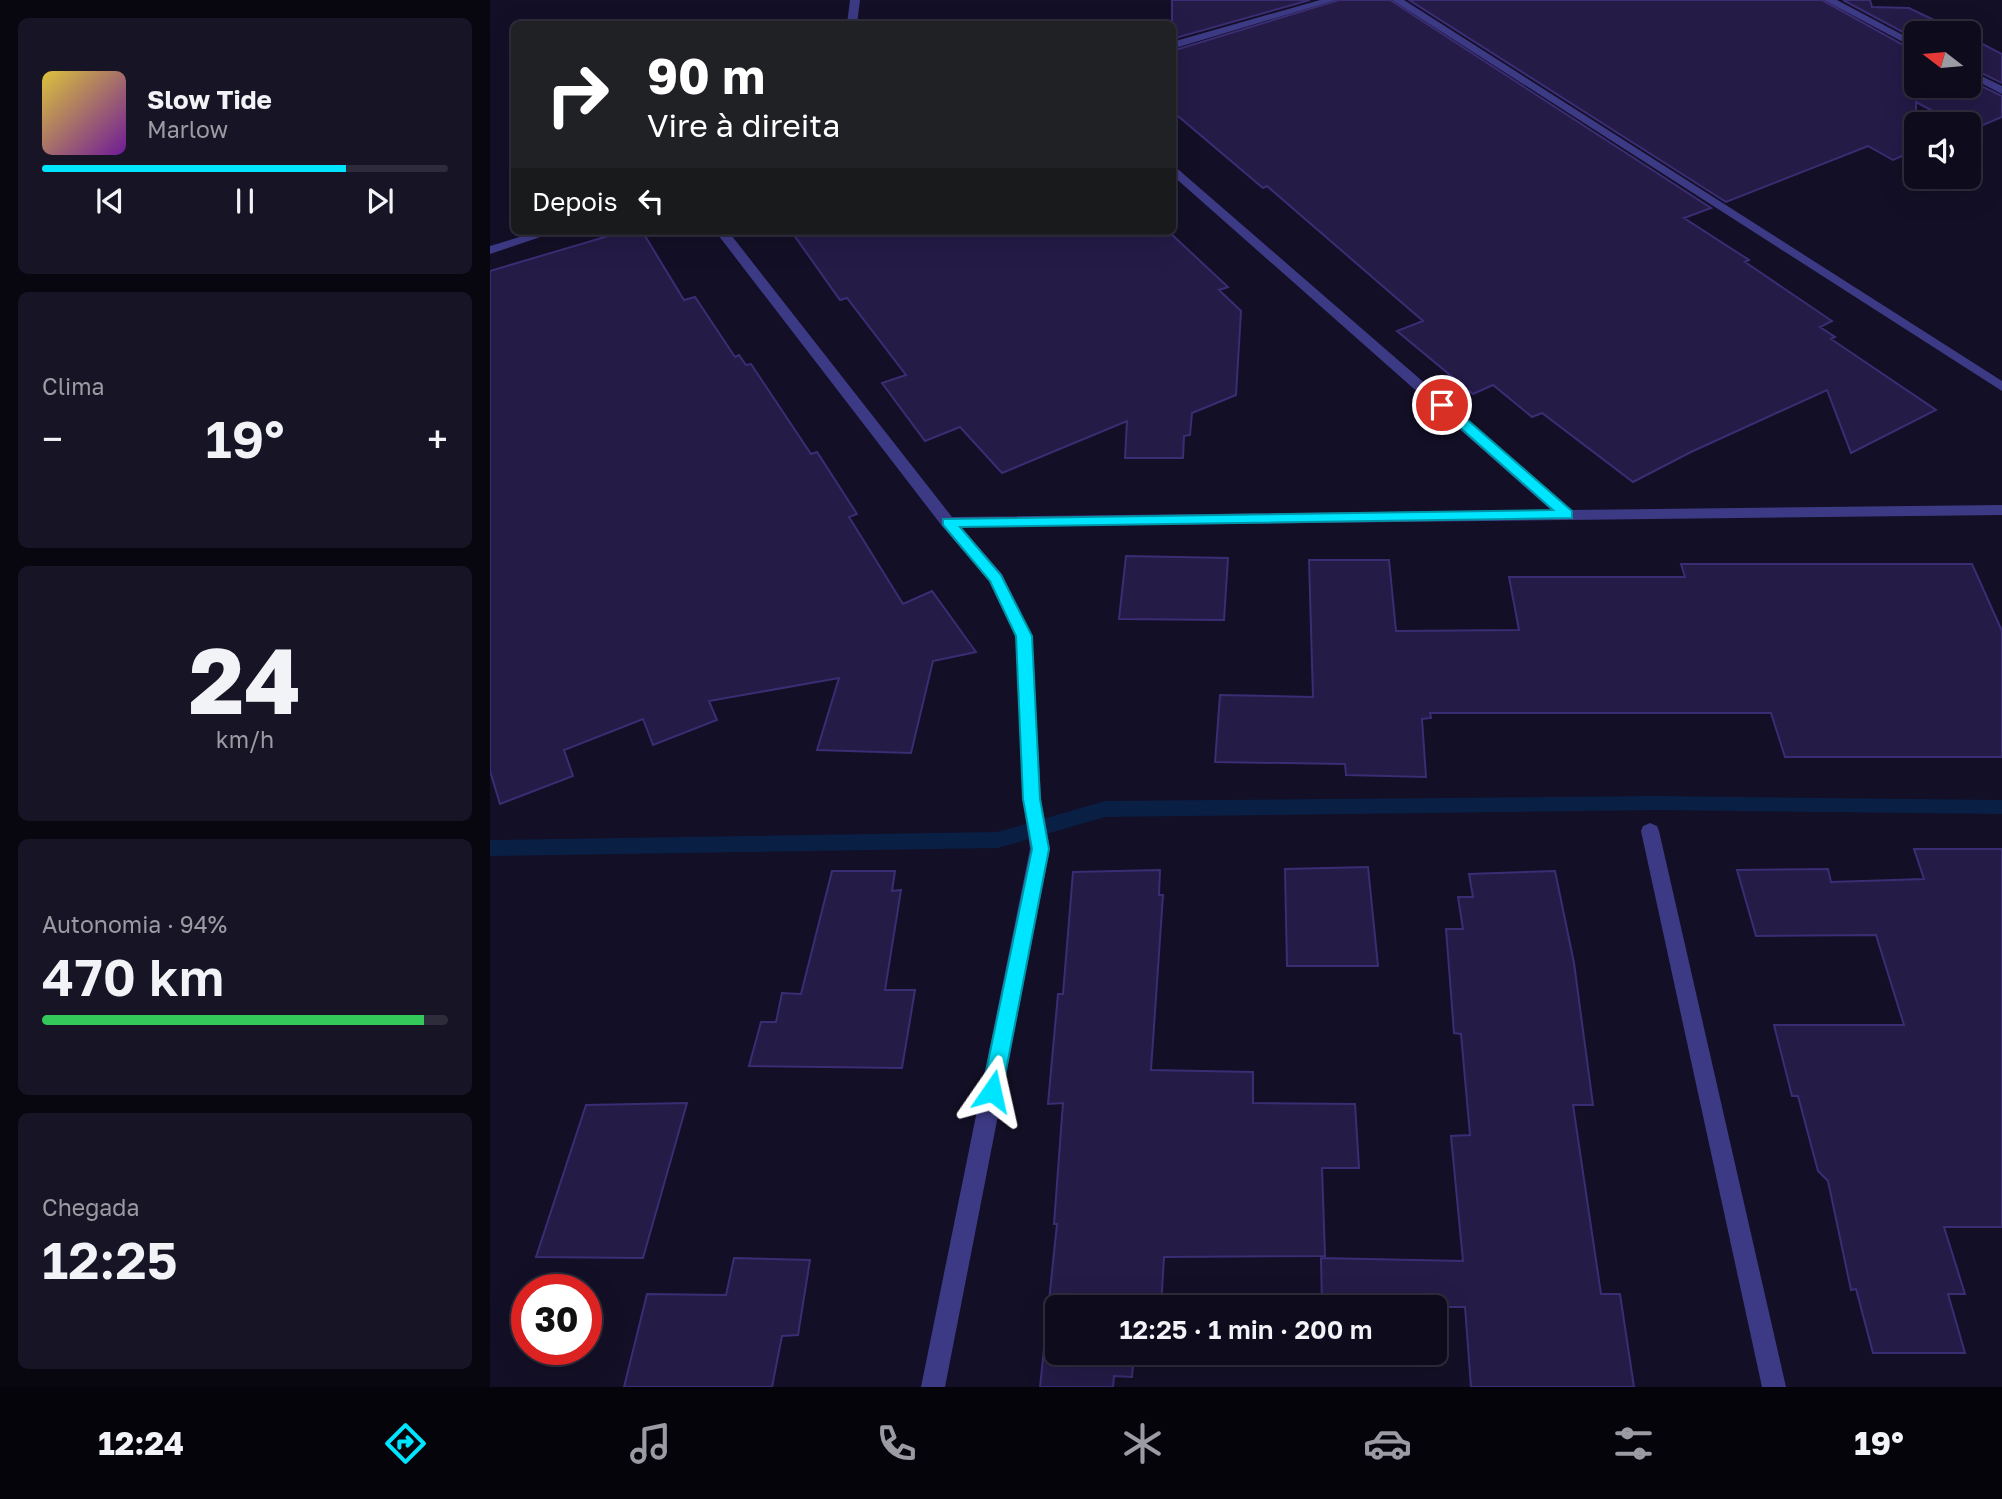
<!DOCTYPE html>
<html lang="pt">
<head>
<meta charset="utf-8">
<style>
  :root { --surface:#0e0b1c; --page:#171425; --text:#f1f3f6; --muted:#9b9ba3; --line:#2e2b3b; --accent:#00e5ff }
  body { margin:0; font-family:"Golos Text",sans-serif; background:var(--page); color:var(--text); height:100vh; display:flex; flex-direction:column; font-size:26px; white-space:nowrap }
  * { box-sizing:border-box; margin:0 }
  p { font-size:23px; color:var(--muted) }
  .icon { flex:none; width:38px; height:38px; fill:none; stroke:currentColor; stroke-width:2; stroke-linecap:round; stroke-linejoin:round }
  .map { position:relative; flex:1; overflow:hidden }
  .details { display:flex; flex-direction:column; gap:18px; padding:18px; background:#08060f; width:490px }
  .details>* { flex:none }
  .hud { position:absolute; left:21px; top:21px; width:665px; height:214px; border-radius:10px; box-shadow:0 7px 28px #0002,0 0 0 2px var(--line); background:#202124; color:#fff; overflow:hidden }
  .needle { width:46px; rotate:286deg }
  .controls { position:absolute; left:1414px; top:21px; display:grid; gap:14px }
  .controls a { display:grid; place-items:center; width:77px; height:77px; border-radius:10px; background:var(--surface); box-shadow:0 7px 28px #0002,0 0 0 2px var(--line); font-size:35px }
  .speed { position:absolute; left:21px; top:1274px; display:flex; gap:14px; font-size:35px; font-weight:700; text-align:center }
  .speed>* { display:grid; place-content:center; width:91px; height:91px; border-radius:50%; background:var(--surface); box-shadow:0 7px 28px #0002,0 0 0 2px var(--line); line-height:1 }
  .speed .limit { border:10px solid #d22; background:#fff; color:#111 }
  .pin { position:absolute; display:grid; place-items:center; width:60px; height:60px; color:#fff; margin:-30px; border:4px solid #fff; border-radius:50%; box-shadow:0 2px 7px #0007 }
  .me { position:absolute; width:77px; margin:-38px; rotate:11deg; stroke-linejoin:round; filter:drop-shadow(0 0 5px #0008) }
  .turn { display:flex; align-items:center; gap:24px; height:147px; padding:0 21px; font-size:32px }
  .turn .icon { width:91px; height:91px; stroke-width:2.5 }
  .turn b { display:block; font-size:49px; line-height:60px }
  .then { display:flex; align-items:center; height:66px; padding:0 21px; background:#0003; gap:14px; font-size:26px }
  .big { font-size:52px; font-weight:600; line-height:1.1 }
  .details .tile { flex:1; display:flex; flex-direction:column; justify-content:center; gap:10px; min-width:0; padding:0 24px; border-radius:10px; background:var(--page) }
  .details .dial { align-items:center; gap:0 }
  .dial b { font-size:91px; line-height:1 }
  .song { display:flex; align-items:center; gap:21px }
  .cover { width:84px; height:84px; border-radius:10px; background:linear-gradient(135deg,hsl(50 70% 55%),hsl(280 70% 35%)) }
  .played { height:7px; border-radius:4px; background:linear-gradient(90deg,var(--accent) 75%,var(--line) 75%) }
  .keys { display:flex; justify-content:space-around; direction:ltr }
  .heat { display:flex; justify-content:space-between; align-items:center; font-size:38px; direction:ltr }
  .charge { height:10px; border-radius:5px; background:linear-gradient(90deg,#34c759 94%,var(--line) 0) }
  .trip { position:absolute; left:555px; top:1295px; width:402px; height:70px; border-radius:10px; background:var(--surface); box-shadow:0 7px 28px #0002,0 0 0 2px var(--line); font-weight:600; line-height:70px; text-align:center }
  .tab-bar { display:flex; height:112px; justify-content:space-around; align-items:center; background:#06040b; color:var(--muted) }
  .tab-bar .icon { width:49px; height:49px }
  .tab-bar .active { color:var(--accent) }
  .tab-bar b { font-size:32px; color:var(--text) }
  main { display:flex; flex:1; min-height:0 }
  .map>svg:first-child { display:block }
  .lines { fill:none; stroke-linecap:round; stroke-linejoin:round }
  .stream { fill:#0a1f44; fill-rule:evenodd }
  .building { fill:#241b47; stroke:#3b2d73; stroke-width:2 }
  .minor { fill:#3d3a85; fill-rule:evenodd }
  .route { fill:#00e5ff; stroke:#0095a6; stroke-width:2 }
</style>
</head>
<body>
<main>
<section class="details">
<div class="tile">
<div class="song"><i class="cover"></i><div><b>Slow Tide</b><p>Marlow</p></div></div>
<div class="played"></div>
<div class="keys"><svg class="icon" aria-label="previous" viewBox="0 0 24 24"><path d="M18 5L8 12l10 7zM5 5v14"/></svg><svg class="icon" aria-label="pause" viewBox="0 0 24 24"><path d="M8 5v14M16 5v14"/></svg><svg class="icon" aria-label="next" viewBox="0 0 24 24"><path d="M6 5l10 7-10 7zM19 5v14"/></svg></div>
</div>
<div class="tile"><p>Clima</p>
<div class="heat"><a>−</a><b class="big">19°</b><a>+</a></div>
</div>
<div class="tile dial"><b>24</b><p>km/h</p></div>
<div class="tile"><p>Autonomia · 94%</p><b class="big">470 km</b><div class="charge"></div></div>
<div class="tile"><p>Chegada</p><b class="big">12:25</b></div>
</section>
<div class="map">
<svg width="1512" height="1387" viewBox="0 0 1512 1387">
  <rect width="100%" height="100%" fill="#130f26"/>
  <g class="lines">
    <path class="stream" d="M1168 796 1512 800V814L1168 810 615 817 508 848 0 856V840L508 832 615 801Z"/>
  </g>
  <path class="building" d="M682 0H820L682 39Z
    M849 0H900L1221 208 1194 218 1259 260 1255 262 1342 321 1330 327 1345 337 1341 339 1446 410 1361 453 1337 390 1201 452 1143 482 1052 413 1042 417 1003 385 983 394 907 331 933 321 777 186 773 188 682 111V51Z
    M919 0H1332L1426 52V86H1479V80L1512 96V117L1479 131V124H1467L1426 102V150L1403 160 1378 146 1236 202Z
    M1353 0H1380L1382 7 1419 8 1471 33H1426V39Z
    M1479 37 1512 54V83L1479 67Z
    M135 231H152L194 300 205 297 245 357 249 355 256 365 261 364 321 454 327 452 367 514 359 517 413 604 442 591 486 652 443 661 421 753 327 750 349 678 219 701 227 720 163 745 153 719 74 750 83 776 10 804 0 771V271Z
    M301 231H678L738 287 729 290 751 311 746 395 702 413 700 435 694 436 693 458H635L637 421 512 473 470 427 435 441 392 383 416 375 357 298 350 300Z
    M636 556 738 558 734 620 629 619Z
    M819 560H899L906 631 1029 630 1019 577H1195L1191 564H1482L1512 631V757H1295L1281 713H940L941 718 932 719 936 777 856 775 855 764 725 762 730 695 823 697Z
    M1424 849H1512V1227H1454L1475 1294H1458L1475 1353H1383L1366 1289 1361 1290 1338 1181 1328 1171 1308 1096H1302L1284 1025H1414L1386 935 1266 936 1247 870 1338 869 1341 882 1434 879Z
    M878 867 888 966H797L795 869Z
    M670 870 669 895H673L661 1070 763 1072V1103L865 1104 869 1168H832L835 1256 674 1257 671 1307H567V1353H644L642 1377 624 1376 623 1387H550L567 1224H564L573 1103 558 1104 568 994H573L583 872Z
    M342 871H405L402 891 411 890 395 990H425L412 1068 259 1066 271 1022H286L292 993 311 994Z
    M1065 871 1084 963 1103 1105H1083L1111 1294H1130L1144 1387H981L975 1307H832L831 1258 973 1261 961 1136 980 1135 971 1034 964 1033 956 929H973L968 897H983L979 874Z
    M197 1103 153 1258 46 1257 96 1105Z
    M244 1258 320 1260 308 1335 292 1336 282 1387H134L157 1294 236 1295Z"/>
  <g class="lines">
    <path class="minor" d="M360 0H370L367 24H357Z
      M830 0H846L682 49V42Z
      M902 0H914L1512 381V391Z
      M1334 0H1347L1426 42V49Z
      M1479 70 1512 86V94L1479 77Z
      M682 164 1081 510 1512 505V515L471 527 512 574 542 636 551 799 560 849 455 1387H431L540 849 533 799 526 636 499 581 452 526 225 231H238L462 517 1061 510 682 175Z
      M49 231H68L0 254V246Z
      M1160 823 1167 826 1169 831 1296 1387H1272L1151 831 1153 826Z"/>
  </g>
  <path class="route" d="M948 402H957L1082 511V518L470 527 511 575 542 636 550 799 559 849 512 1091 509 1098 502 1100 495 1098 492 1091 542 849 533 799 526 636 500 581 453 525V519L1063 510 948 408Z"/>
</svg>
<div class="controls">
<a><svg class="needle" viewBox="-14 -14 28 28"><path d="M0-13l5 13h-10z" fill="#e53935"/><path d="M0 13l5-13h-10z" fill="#9b9ba3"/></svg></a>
<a><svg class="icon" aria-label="sound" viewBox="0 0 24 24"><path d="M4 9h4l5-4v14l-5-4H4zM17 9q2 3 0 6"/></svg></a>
</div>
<div class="speed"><div class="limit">30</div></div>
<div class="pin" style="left:952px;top:405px;background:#d93025"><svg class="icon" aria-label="arrive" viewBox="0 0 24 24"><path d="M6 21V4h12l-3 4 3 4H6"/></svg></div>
<svg class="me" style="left:502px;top:1091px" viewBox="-20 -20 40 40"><path d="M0-17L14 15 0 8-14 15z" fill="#00e5ff" stroke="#fff" stroke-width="4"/></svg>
<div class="trip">12:25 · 1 min · 200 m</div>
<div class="hud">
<div class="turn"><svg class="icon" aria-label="right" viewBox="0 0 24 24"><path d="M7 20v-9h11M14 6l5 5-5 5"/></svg><div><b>90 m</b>Vire à direita</div></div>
<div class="then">Depois<svg class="icon" aria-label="left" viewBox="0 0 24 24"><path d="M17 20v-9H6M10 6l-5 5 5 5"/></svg></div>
</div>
</div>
</main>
<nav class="tab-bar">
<b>12:24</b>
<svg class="icon active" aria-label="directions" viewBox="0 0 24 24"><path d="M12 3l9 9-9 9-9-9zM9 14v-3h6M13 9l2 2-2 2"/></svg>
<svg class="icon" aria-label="music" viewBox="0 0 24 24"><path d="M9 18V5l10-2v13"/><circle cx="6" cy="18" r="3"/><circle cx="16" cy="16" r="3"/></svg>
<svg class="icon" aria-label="phone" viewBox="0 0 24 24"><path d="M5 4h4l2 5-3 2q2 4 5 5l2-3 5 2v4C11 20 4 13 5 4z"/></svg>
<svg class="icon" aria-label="climate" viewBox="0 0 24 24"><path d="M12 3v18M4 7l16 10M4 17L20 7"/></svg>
<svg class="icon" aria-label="car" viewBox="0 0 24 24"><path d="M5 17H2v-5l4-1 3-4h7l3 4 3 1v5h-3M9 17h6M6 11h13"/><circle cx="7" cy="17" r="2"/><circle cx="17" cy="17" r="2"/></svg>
<svg class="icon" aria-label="filters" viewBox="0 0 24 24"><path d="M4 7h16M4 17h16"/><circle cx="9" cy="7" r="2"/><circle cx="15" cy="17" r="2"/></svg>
<b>19°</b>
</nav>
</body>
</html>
